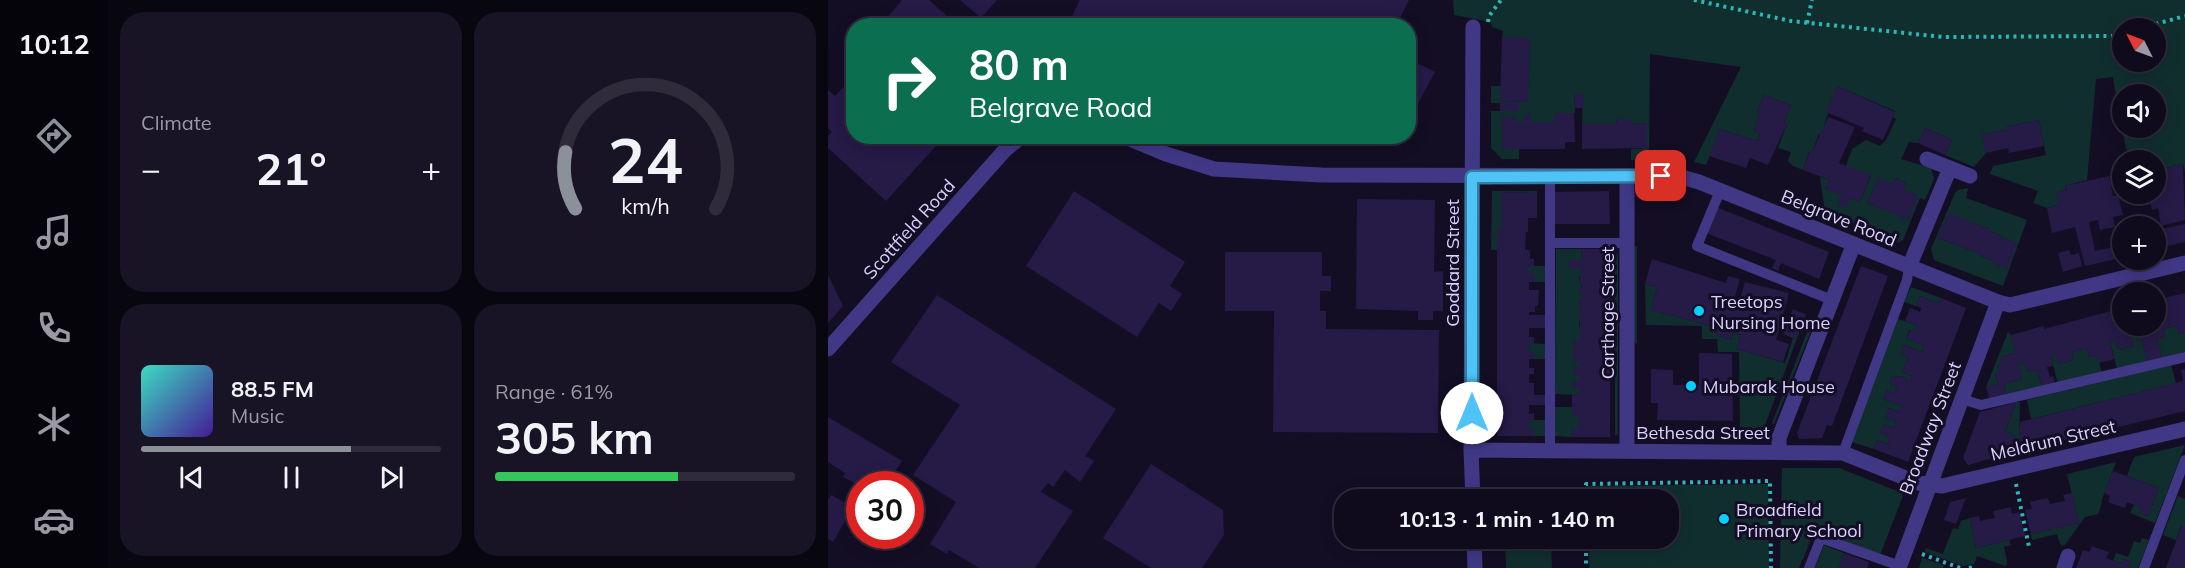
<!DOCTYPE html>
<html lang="en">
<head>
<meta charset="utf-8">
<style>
  :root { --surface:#0f0a1c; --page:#181325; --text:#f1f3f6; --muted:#9b9aa3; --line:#2f2b3b; --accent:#8c9099 }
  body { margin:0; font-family:Mulish,sans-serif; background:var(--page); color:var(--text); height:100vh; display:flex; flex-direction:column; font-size:22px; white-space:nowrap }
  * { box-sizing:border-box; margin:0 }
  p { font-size:20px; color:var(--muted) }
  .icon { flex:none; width:33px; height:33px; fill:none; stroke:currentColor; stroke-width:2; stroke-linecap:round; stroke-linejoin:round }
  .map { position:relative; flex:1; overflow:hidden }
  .sheet { display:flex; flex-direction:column; gap:12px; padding:12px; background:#08060f; width:720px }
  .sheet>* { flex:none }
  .top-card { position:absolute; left:18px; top:18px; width:570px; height:126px; border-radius:24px; box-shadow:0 3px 15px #0003,0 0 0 2px var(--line); background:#0b6e4f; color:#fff; overflow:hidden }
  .needle { width:39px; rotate:312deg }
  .fabs { position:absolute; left:1284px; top:18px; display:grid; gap:12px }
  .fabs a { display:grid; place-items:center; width:54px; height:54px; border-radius:50%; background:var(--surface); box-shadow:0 3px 15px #0003,0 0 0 2px var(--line); font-size:30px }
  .speed { position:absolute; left:18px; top:471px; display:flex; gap:12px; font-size:30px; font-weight:700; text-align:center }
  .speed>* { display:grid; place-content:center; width:78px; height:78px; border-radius:50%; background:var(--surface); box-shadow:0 3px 15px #0003,0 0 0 2px var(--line); line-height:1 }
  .speed .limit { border:9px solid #d22; background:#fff; color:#111 }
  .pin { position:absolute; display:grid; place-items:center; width:51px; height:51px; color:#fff; margin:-26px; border-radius:12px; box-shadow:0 3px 9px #0006 }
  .me { position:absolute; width:66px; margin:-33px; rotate:0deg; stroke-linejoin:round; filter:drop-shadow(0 0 4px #0008) }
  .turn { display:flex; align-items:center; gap:21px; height:126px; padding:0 24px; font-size:27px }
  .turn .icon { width:78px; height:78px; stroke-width:2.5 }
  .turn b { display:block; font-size:42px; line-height:51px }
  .big { font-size:45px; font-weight:700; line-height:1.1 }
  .sheet .tile { flex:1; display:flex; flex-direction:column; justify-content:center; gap:9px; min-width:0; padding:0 21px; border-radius:24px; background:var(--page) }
  .sheet .dial { align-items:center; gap:0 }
  .dial svg { height:156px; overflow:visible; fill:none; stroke:var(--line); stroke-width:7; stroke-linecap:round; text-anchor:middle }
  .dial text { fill:var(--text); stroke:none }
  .song { display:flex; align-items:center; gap:18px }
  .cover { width:72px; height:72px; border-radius:9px; background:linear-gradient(135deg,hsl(170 70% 55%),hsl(260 70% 35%)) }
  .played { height:6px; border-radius:3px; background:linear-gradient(90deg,var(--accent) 70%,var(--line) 70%) }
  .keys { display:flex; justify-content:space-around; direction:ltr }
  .heat { display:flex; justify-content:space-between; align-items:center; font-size:33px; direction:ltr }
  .charge { height:9px; border-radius:4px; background:linear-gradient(90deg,#34c759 61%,var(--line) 0) }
  .sheet .tiles { flex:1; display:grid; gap:12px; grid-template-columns:repeat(2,1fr) }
  .trip { position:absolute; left:506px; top:489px; width:345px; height:60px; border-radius:24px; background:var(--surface); box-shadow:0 3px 15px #0003,0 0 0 2px var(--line); font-weight:700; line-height:60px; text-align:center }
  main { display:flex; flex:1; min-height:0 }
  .tabs { display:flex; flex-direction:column; width:108px; justify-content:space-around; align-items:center; background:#06040b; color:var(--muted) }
  .tabs .icon { width:42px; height:42px }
  .tabs .active { color:var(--accent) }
  .tabs b { font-size:27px; color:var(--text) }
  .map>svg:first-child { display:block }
  .green { fill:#112e2f; fill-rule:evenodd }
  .building { fill:#261a47 }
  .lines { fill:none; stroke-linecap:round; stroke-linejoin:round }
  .path { stroke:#2cb8b9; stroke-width:4; stroke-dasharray:3 4.5; stroke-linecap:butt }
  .service { stroke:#403885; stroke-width:10 }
  .minor { stroke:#403885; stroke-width:15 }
  .route-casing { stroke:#337fa1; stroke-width:15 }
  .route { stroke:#4fc3f7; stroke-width:10 }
  .poi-dot { fill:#00d2fd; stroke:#140e25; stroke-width:2 }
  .labels { text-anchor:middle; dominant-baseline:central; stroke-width:6; stroke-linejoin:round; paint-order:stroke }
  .street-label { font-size:18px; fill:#dbd2ff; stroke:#140e25 }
  .poi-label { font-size:18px; fill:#dbd2ff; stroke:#140e25; text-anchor:start }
</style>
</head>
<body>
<main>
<nav class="tabs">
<b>10:12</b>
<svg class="icon active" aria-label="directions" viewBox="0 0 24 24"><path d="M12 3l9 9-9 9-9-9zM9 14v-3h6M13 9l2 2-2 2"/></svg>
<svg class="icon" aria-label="music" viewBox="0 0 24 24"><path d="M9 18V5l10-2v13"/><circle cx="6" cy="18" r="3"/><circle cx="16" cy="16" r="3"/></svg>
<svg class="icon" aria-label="phone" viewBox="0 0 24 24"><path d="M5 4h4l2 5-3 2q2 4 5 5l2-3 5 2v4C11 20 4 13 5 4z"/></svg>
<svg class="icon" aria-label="climate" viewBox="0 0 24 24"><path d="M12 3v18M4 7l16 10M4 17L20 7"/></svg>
<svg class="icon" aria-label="car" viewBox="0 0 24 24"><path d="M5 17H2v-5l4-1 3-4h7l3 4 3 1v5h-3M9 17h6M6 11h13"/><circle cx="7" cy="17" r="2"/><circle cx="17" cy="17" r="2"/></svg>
</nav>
<section class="sheet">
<div class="tiles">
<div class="tile"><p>Climate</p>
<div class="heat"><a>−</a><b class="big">21°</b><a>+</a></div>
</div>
<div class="tile dial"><svg viewBox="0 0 100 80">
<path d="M14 69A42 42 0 1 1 86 69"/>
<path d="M14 69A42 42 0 0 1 9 40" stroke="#8c9099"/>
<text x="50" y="56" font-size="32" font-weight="700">24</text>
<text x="50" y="72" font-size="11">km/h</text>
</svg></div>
<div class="tile">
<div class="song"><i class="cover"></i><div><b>88.5 FM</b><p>Music</p></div></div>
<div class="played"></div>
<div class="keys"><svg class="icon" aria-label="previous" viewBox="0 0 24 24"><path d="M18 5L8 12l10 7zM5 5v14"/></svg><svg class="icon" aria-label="pause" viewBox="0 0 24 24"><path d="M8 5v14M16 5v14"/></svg><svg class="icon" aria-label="next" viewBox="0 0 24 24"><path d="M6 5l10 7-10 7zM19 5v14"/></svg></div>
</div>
<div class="tile"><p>Range · 61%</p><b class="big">305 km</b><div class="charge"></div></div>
</div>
</section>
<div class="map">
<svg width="1357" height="568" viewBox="0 0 1357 568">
  <rect width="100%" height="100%" fill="#140e25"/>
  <path class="green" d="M625 0H1357V172L1355 164 1328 170V160H1301L1292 121 1285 77 1268 79 1259 180 1237 186V190L1229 192 1231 205 1219 208 1205 203 1210 191 1162 174 1165 166 1218 155 1211 120 1178 127V130L1155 134 1158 153 1146 167 1117 155 1124 140 1097 128 1090 143 1081 142 1073 159 1103 168 1106 179 1097 200 1092 198 1075 240 1069 243 1028 227 1029 224 997 212 992 177 1002 180 998 189 1032 202 1043 176 1018 166 1024 149 1038 140 1052 146 1058 140 1068 119 1065 117 1067 111 1009 86 993 135 991 134 984 152H981L975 170 965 166 960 161 963 152 950 148 959 124 956 123 963 105 936 95 929 112 932 113 926 131 932 134 929 141 892 129 878 165 866 162 913 67 822 54 821 160H803V149L819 148V123L803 124V119L788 120 789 124H754L755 94H746L747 113 726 114V122H702V115H696V122H688V117H674V148L691 149V159H674L663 148V111H691V104L663 103V86H673V101L700 102 674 37 675 31 664 27 663 22 626 15ZM1294 28H1328V62H1294ZM1294 94H1328V128H1294ZM1067 178 1078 183 1076 190 1090 196 1080 219 1039 203 1050 179 1064 184Z
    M1140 188 1138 198 1199 220 1175 286 1106 260 1103 249 1127 193 1130 190ZM1121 214 1162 229V231L1175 236 1174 238 1188 243 1179 268 1165 263V261L1152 256 1153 254 1110 238Z
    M664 191H709V193L673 192V230L669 250H663Z
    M809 246V344L806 342V247Z
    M728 249H753L754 260 741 261V269H753V276H751V283H754L751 294 754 295V299H751L753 311H751V317L753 318V322H751V329H753V334H751V341H745V362H751V381H745V388L752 389V395L727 394Z
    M787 253 790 255V434L787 436Z
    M701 266H718L719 282H706V275L701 274Z
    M817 284 829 287 823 310 890 328 888 335 903 340 905 332 912 335 909 349 957 363 965 338H967L977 314H978L933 436 912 434 911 352H890L889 339H874V326L818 325Z
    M1083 287 1113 298 1111 303 1092 296 1088 306 1076 302Z
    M984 319 987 321 946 424 944 423Z
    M1070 319 1089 325 1087 331 1081 330 1078 339 1096 345 1094 352 1077 345 1073 354 1080 357 1074 372 1084 376 1083 381 1072 376 1064 377 1062 384 1069 387 1067 393 1059 390 1055 399 1074 406 1071 412 1061 408 1058 418 1068 421 1066 428 1055 424 1052 433 1062 437 1060 444 1049 440 1046 449 1024 442Z
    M1349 326 1351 334 1357 332V352L1334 358 1329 339 1337 337 1335 329Z
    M1180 332 1183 335 1187 353 1173 357 1174 363 1170 365 1172 372 1167 374 1170 384 1158 387Z
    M1312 335 1319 361 1289 369 1282 342 1288 340 1291 350 1306 346 1303 337Z
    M701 343 718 344V359H706V352H701Z
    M1259 348 1261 357 1269 355 1274 373 1230 384 1223 357 1229 355 1231 364 1246 360 1244 352Z
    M1197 363 1199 372 1209 370 1214 388 1179 396 1176 384 1194 379 1190 365Z
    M1343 365 1348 383 1203 419 1199 400Z
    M1188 402H1192L1191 432 1195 450 1168 457 1172 444 1185 448 1188 437 1177 433Z
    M727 407H744V416H750V429H744L743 437 727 436Z
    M701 420H718V436H706V429H701Z
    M1357 445 1327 523 1302 513 1306 505 1313 508 1312 513 1320 516 1331 488 1299 476 1306 457Z
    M1288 462 1273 502 1274 503 1270 514 1257 517 1236 546 1232 544 1229 534 1204 540 1203 534 1251 523 1239 474Z
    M954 468H1011L1074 493 1075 496 1052 555 987 530 971 568H952Z
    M940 484 941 568H761V539L840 538V500L760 499V486Z
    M721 490V499H675V491Z
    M1350 496 1357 499V527L1353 526 1348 540 1335 535Z
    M1142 518 1148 548 1181 540 1183 545 1176 547 1179 562 1178 566 1149 556 1146 564 1135 566 1097 552 1098 548 1115 554 1125 528 1130 529 1133 521Z
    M1314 538 1321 540 1310 568H1301L1303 562 1295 559 1293 564 1285 561 1288 553 1300 557 1306 541 1312 543Z
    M677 539H723L724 568H678Z
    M996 545 1016 553 1011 568H987Z
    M1094 558 1116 565 1115 568H1091Z"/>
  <path class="building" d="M74 0H101L130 26H52Z
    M132 0H169L153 18Z
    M252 0H581L568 26H264L244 16Z
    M674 37 702 38 700 102 672 101Z
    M580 58 607 72 580 122Z
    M26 76V136H117L58 201 0 148V136L4 132 0 128V90L7 96Z
    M1009 86 1067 112 1055 140 1034 131 1036 128 998 112Z
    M746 94H755L756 108H747Z
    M936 95 963 105 956 123 959 124 940 165 922 158 918 168 881 156 892 129 929 141 932 134 926 131 932 113 929 112Z
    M672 103H691V111H672Z
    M726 113H746L747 142H737V149H674V117H688V122H696V115H702V122H726Z
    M1000 117 1027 127 1011 163 1043 175 1032 202 1022 198 1018 208 1010 204 1013 195 998 189 1002 180 975 170 982 151 984 152Z
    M788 119H803V124L819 123V148L754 149V124H789Z
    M1211 120 1216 146 1181 153 1180 148 1158 153 1154 134 1178 130V127Z
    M1097 128 1124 140 1117 155 1090 143Z
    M489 136H513L509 146Z
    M557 136H573L569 143Z
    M1355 164 1357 220 1333 226 1330 208 1324 210 1320 194H1328V170Z
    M1281 176 1285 196 1290 195 1295 215 1285 217 1287 227 1272 230 1270 220 1261 222 1267 251 1285 247 1288 259 1257 266 1247 227 1224 233 1219 208 1231 205 1228 192 1238 190 1237 186Z
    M1050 178 1064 184 1067 178 1078 183 1076 190 1090 196 1080 220 1039 203Z
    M246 191 357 262 342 286 354 294 343 311 331 303 309 337 198 266Z
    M781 191 782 224H727V192Z
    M673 192 709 193V218H700V232H698L697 250H702V259H706V266H701V274H706V282H701V290H711L710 306H707V312H701V315H718V328H701V337H706V344L701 343V352H706V359H701V368H706V374H701V383H706V395H718V405H701V414L706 413V420H701V429H706V436H669V230H673Z
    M529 199 607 200 606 272 615 271V311H605V320H590V311L528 309Z
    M888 207 1001 252 991 279 953 263 950 271 944 268 948 260 878 233Z
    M1121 213 1162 229V231L1175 236 1174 238 1189 243 1179 269 1165 263V261L1152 256 1153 254 1110 238Z
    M1357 224V242L1339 246 1334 229Z
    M753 249H783L782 437H743L744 429H750V416H744V394L752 395V389H745V381H751V375H746V367H751V362H745V341H751V334H753V329H751L753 318H751V311H753L751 299H754V295L751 294V287H754V283H751L753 269H741V260H754Z
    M1241 250 1243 255 1251 253 1254 266 1235 272 1230 253Z
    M397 252H494V276H503V291H492V311H498V329L611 330 610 433 445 432 446 311H397Z
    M824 259 898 283 900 276 912 279 904 307 919 311 920 309 910 306 917 282 961 293 948 340 961 344 955 362 909 349 912 335 905 332 903 340 887 335 890 328 823 310 829 287 817 284Z
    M1033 266 1060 276 1004 426 999 425 994 438 971 439 969 433Z
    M0 275 15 306 0 323Z
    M1357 293V332L1351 334 1349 326 1335 329 1337 337 1329 339 1334 358 1319 361 1312 335 1303 337 1306 346 1291 350 1288 340 1282 342 1286 359 1271 363 1269 355 1261 357 1259 348 1244 352 1246 360 1239 362 1231 364 1229 355 1223 357 1225 366 1219 367 1222 377 1225 376 1227 384 1214 388 1209 370 1199 372 1197 363 1190 365 1194 379 1176 384 1179 396 1162 401 1158 387 1170 384 1167 373 1172 372 1170 365 1174 363 1173 357 1187 353 1183 335 1215 326 1216 329 1294 308V326H1328V300Z
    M109 295 288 409 257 456 266 461 252 482 237 470 225 487 220 483 213 492 245 511 207 568H151L121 550 119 554 102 544 128 502 85 475 132 405 63 362Z
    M1092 296 1111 303 1113 298 1138 308 1080 462 1046 449 1049 440 1060 444 1062 437 1051 433 1055 424 1066 428 1068 421 1057 418 1061 408 1071 412 1074 406 1055 399 1059 390 1067 393 1069 387 1062 384 1064 377 1072 376 1083 381 1084 376 1074 372 1080 357 1073 354 1076 345 1094 352 1096 345 1078 339 1082 330 1087 331 1089 325 1077 321 1082 308 1092 312 1093 308 1088 306Z
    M965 309 977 314 967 339 955 334Z
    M871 353 904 354 905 421 829 420 830 403H823V369L845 370V385H871Z
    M1357 369V411L1195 450 1191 432 1192 422 1355 381 1353 370Z
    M1188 402 1177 433 1189 437 1185 448 1172 444 1168 457 1140 465 1135 458 1152 412Z
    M0 417 74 461 59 484 32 486 15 477 17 473 0 462Z
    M323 464 395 510 396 535 374 568H323L275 538Z
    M1285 471 1331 488 1320 516 1311 513 1313 508 1299 502 1297 508 1280 502 1282 496 1276 493Z
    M1244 493 1251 523 1203 534 1197 510 1204 509 1202 502 1220 498 1222 504 1237 501 1235 495Z
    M3 495 25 507 5 542 0 539V500Z
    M1138 498 1128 524 1116 520 1122 502Z
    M1183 507 1184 514 1191 512 1197 536 1148 548 1142 518 1151 516 1152 521 1167 518 1165 511Z
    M1354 525 1357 527V568H1338Z
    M1264 546 1281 552 1278 558 1293 564 1294 559 1303 562 1301 568H1248L1255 550 1261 552Z
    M1016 553 1041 562 1039 568H1011Z"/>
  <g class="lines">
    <path class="path" d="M866 0 963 21 1115 37 1287 36 1294 34
      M660 22 661 16 673 0
      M979 23 984 0
      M1313 28 1357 16
      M1188 484 1201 547
      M758 500V484L942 481 943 568
      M758 538V568
      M1094 554 1132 568
      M1141 568 1146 567"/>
    <path class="service" d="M722 177V451
      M892 191 869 246 1004 300
      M722 243H799
      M1134 399 1153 405 1357 357
      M1015 453 1079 280 1081 267
      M981 568 993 538 1072 566
      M1316 568 1357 460"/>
    <path class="minor" d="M645 27 643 450 645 500
      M295 136 338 154 386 169 493 175 850 176 871 182 1170 302 1182 305 1357 263
      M1099 159 1142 176
      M799 176V451
      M1081 267 1122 168
      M0 349 177 150 194 136
      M643 450 1009 453H1015L1090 483 1114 486 1357 429
      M951 451V438L1025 246
      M646 538 647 568
      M1071 568 1170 302
      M1236 568 1240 556"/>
  </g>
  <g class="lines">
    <defs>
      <path id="route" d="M644 413V177L833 176"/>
    </defs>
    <use href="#route" class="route-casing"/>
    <use href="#route" class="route"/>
  </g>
  <g class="poi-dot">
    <circle cx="871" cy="311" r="6"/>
    <circle cx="863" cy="386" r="6"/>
    <circle cx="896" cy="519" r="6"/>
  </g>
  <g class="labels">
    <g class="street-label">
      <text transform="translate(1011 218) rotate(22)">Belgrave Road</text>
      <text transform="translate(81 229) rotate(-48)">Scottfield Road</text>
      <text transform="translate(624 263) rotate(-90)">Goddard Street</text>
      <text transform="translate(779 313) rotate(-90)">Carthage Street</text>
      <text transform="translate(1102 428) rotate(-69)">Broadway Street</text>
      <text x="875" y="432">Bethesda Street</text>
      <text transform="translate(1225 440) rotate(-13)">Meldrum Street</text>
    </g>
    <g class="poi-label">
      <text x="883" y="301">Treetops<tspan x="883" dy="21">Nursing Home</tspan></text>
      <text x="875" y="386">Mubarak House</text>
      <text x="908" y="509">Broadfield<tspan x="908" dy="21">Primary School</tspan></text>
    </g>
  </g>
</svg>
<div class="fabs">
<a><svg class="needle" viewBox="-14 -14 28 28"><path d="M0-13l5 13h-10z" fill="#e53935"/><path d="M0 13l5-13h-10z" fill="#9b9aa3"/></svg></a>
<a><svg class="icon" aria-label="sound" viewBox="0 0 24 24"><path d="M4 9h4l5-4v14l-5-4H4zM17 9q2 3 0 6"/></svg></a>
<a><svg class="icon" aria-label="layers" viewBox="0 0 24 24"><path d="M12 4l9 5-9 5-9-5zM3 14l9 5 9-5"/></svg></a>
<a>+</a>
<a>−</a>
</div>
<div class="speed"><div class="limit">30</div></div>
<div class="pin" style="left:833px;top:176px;background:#d93025"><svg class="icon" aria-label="arrive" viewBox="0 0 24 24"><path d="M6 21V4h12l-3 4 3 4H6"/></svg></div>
<svg class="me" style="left:644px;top:413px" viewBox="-20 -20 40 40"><circle r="19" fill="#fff"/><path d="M0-13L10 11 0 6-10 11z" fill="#4fc3f7"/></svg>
<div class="trip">10:13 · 1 min · 140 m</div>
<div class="top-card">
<div class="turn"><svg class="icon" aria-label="right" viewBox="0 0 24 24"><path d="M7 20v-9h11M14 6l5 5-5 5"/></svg><div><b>80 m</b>Belgrave Road</div></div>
</div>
</div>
</main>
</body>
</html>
